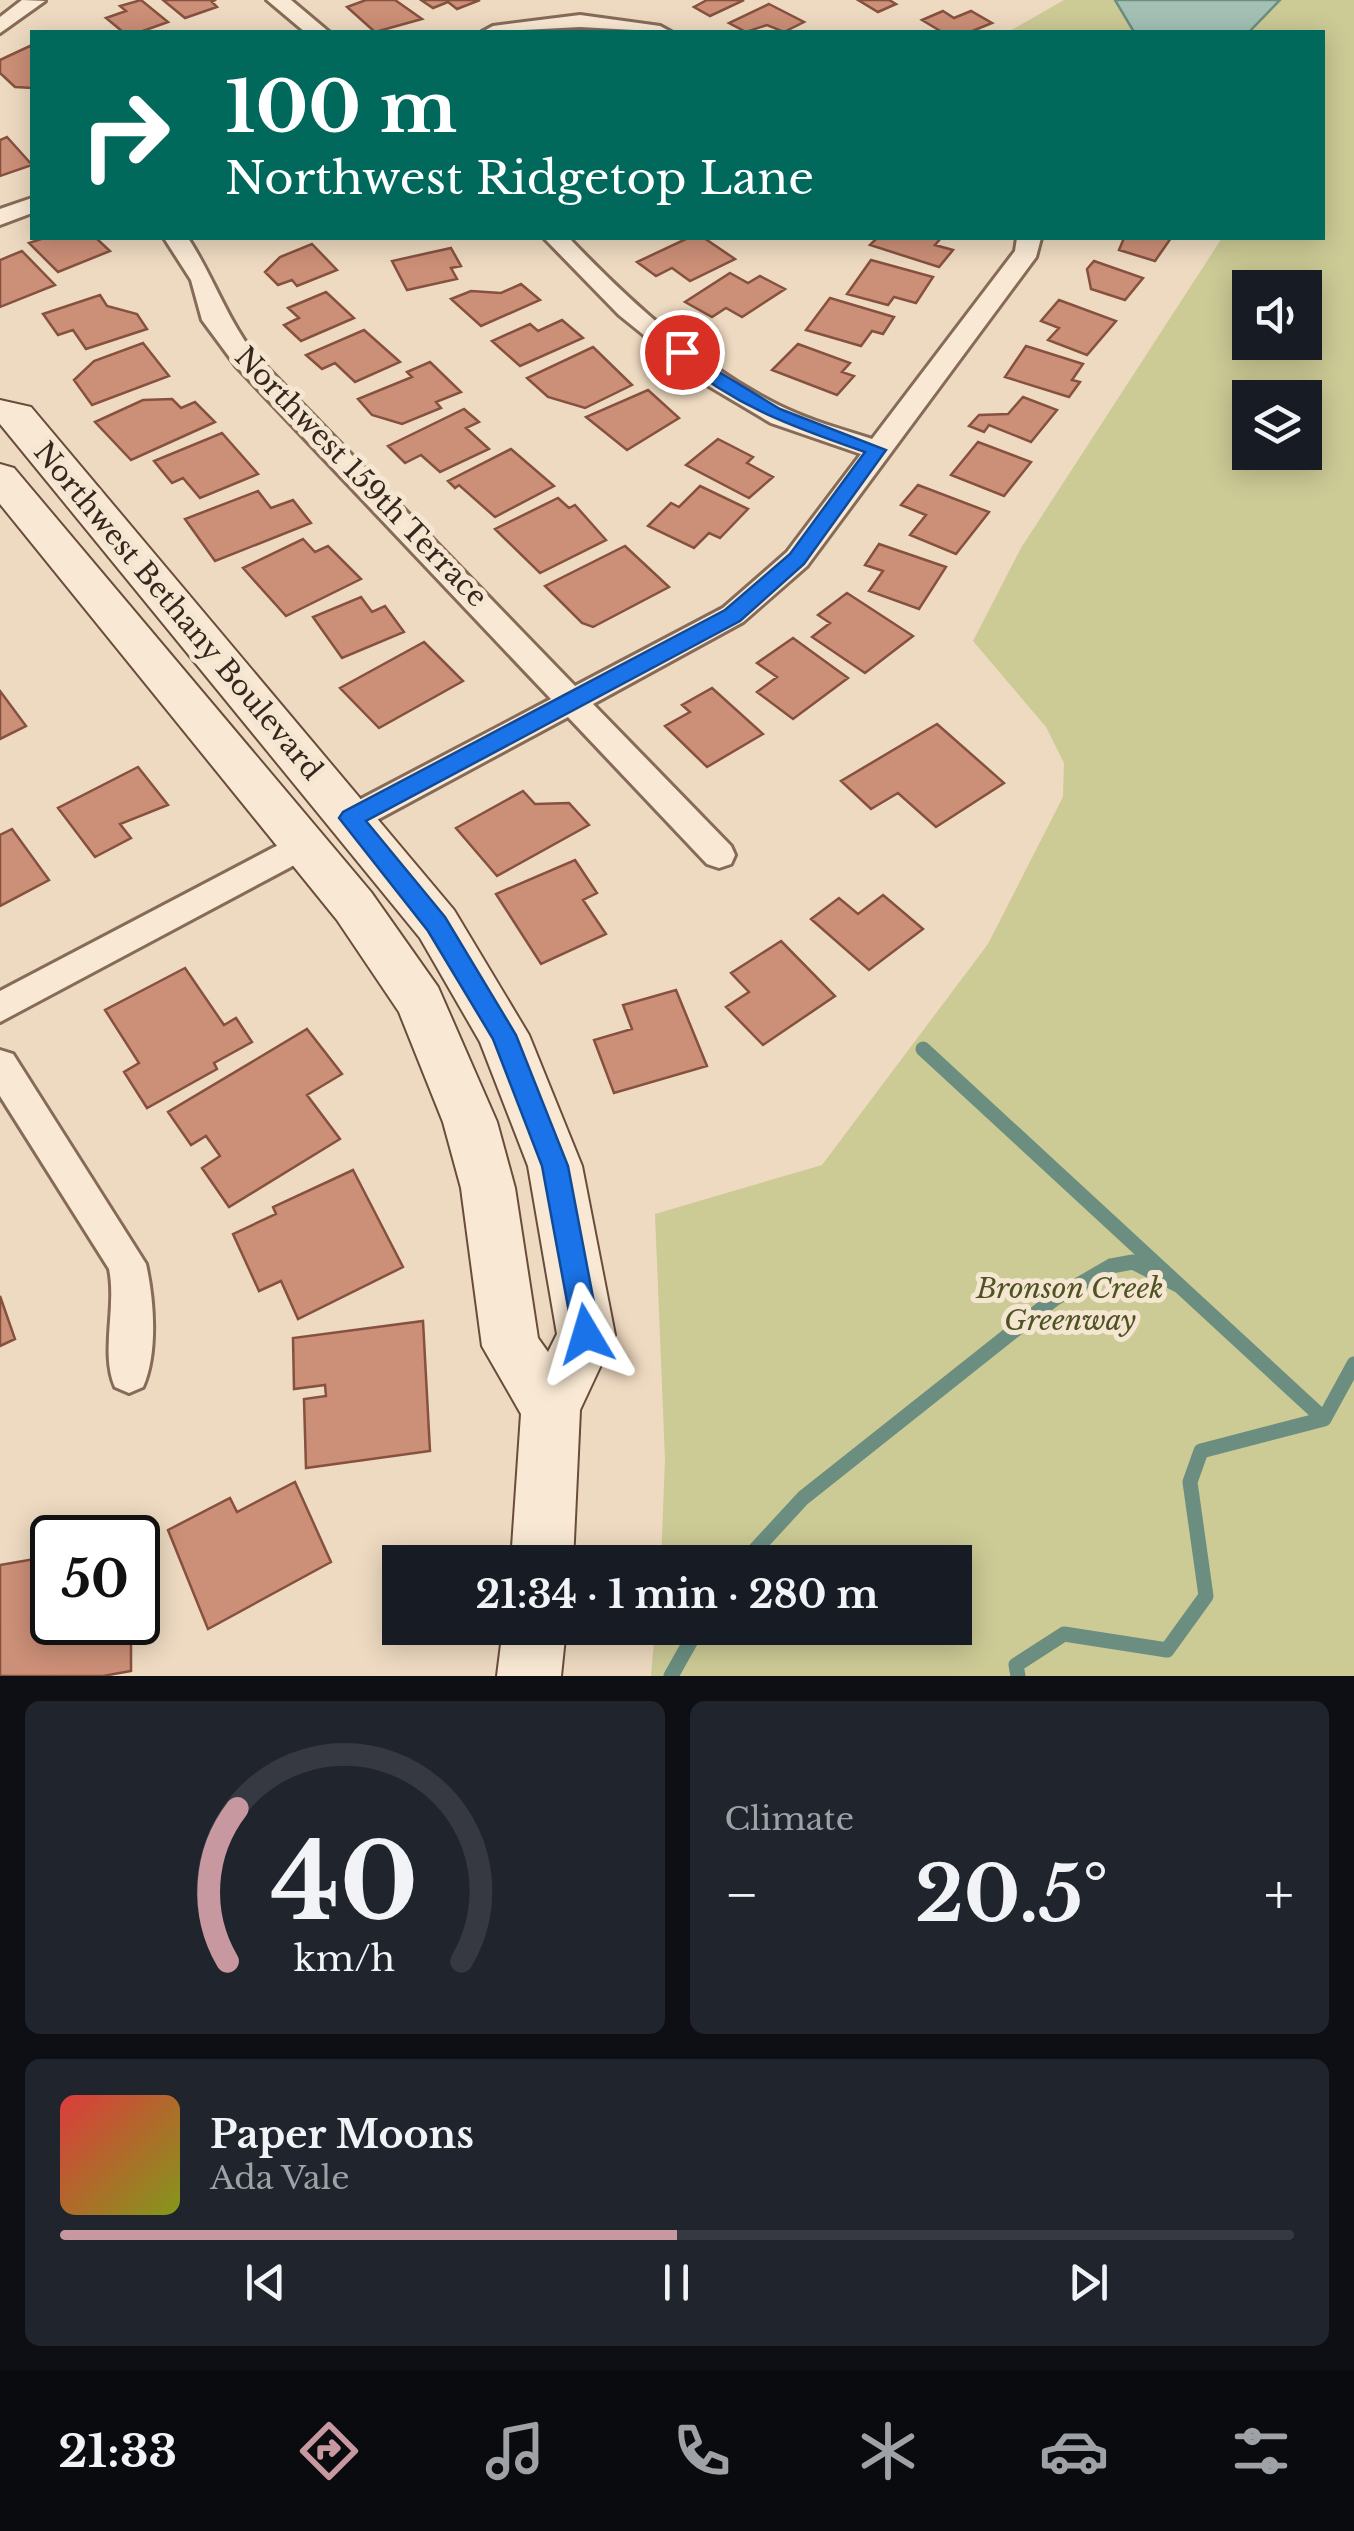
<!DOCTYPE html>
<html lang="en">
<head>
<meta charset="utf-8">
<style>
  :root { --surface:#171b24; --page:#20242c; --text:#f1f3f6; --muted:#9ea1a6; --line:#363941; --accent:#c898a1 }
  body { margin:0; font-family:"Libre Baskerville",serif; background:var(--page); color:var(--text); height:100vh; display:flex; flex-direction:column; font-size:38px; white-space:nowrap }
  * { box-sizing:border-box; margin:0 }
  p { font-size:32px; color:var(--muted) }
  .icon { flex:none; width:55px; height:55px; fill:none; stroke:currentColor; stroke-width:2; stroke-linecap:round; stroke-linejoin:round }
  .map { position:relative; height:1676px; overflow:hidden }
  .details { display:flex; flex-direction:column; gap:25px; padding:25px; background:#0d0f14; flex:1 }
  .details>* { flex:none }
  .top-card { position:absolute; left:30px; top:30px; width:1295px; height:210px; border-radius:0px; box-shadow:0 5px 25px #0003; background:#00695c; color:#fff; overflow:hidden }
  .tools { position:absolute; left:1232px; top:270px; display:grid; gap:20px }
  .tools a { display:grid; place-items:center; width:90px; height:90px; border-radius:0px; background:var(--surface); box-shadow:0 5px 25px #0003; font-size:50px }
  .speed { position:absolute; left:30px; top:1515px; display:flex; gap:20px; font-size:50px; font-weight:700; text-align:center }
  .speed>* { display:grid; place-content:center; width:130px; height:130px; border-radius:50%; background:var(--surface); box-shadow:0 5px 25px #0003; line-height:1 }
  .speed .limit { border:5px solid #111; border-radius:15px; background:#fff; color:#111 }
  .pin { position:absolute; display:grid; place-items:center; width:85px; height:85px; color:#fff; margin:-42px; border:5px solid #fff; border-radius:50%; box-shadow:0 2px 10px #0007 }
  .me { position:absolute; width:110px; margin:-55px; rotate:353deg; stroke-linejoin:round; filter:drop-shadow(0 0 8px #0008) }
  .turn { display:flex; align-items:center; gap:35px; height:210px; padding:0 30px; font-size:45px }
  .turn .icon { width:130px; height:130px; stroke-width:2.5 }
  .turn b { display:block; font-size:70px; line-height:85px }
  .big { font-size:75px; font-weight:700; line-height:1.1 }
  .details .widget { flex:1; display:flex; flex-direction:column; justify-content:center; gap:15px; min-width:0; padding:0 35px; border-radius:15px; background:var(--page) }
  .details .dial { align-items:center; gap:0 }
  .dial svg { height:260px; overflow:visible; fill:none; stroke:var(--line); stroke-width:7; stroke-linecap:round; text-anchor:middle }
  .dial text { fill:var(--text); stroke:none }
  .song { display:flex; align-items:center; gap:30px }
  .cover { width:120px; height:120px; border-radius:15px; background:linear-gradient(135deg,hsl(0 70% 55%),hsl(70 70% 35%)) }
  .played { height:10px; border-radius:5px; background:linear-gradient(90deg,var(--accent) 50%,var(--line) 50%) }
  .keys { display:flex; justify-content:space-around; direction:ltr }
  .heat { display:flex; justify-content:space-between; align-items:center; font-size:55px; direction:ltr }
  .details .tiles { flex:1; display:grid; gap:25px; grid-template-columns:1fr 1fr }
  .widget:last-child { grid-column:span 2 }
  .trip { position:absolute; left:382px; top:1545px; width:590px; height:100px; border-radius:0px; background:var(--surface); box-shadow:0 5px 25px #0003; font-weight:700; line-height:100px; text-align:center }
  .menu { display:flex; height:160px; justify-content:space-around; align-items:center; background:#090b0e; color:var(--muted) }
  .menu .icon { width:70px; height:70px }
  .menu .current { color:var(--accent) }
  .menu b { font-size:45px; color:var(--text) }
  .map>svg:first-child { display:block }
  .green { fill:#ccca95; fill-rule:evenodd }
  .water { fill:#a4c0b4; stroke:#6b8e80; stroke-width:2.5 }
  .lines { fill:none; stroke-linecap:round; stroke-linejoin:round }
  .stream { stroke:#6b8e80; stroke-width:15 }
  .building { fill:#cc8f77; stroke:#86513f; stroke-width:2.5 }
  .street-casing { stroke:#876b59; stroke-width:6 }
  .secondary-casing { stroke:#694c3c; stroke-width:4 }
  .street { fill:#f9e9d4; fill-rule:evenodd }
  .secondary { fill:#f9e9d4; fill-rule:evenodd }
  .route { fill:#1a73e8; stroke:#114b97; stroke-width:2.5 }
  .labels { text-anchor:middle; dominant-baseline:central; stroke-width:10; stroke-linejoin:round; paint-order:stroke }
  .street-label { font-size:28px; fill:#37261d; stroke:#f5e6d1 }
  .park-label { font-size:28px; font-style:italic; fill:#4e5324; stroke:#f5e6d1 }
</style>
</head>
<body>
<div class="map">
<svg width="1354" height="1676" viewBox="0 0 1354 1676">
  <rect width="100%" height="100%" fill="#eedac1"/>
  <path class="green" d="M1064 0H1354V1676H651L655 1628H955V1562H661L665 1459 655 1214 822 1165 988 944 1063 797 1064 763 1046 727 973 641 1021 548 1222 238H1322V32H1008ZM1250 288H1305V342H1250ZM1250 398H1305V452H1250Z"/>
  <path class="water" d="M1115 0H1280L1249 32H1134Z"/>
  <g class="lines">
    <path class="stream" d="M923 1049 1324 1419
      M744 1562 803 1498 1054 1299 1111 1266 1133 1262 1180 1286
      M671 1676 698 1628
      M1018 1676 1016 1665 1064 1634 1167 1650 1206 1596 1190 1482 1201 1451 1324 1419 1354 1364"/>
  </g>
  <path class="building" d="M141 0 168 22 140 32H123L106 18 126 11 120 6Z
    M163 0H215L212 2 217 7 185 18Z
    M366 0H395L422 19 375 32 347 7Z
    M421 0H480L457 9 448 2 433 8Z
    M707 0H744L710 16 694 7Z
    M858 0H889L896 4 878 12Z
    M769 4 804 22 784 32 767 25 746 32 729 23Z
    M943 11 954 18 971 11 992 23 970 32H942L922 20Z
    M32 45V88L15 87 0 73V60Z
    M7 137 32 165 0 176V140Z
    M44 238H96L110 251 58 272 29 243Z
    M688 238H704L735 259 690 281 672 268 656 276 637 262Z
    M877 238H941L935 245 953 250 939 267 870 245Z
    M1124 238H1171L1155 261 1119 250Z
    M312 244 337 270 297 286 292 280 278 285 265 272 280 257Z
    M451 248 461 266 451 268 457 279 407 290 392 261Z
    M22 251 55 285 0 307V260Z
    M871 260 933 277 916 303 894 297 888 305 847 294Z
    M1094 261 1143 278 1125 300 1091 289 1087 269Z
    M730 273 748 283 760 276 785 289 742 317 726 308 712 317 685 302Z
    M521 284 540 300 481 326 451 299 471 291 501 293Z
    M326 292 354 318 301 341 284 325 299 318 288 308Z
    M100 295 107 306 137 314 147 329 86 349 73 330 58 335 43 314Z
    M830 298 894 317 883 334 872 331 861 346 806 330Z
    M1059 300 1116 321 1087 355 1048 340 1059 328 1041 321Z
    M562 320 583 338 520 366 492 341 530 324 538 331Z
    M364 330 400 362 355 382 335 363 322 369 306 355Z
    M143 343 169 376 92 405 74 380 94 361Z
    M798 344 850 363 842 372 854 376 837 395 772 370Z
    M1026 346 1083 364 1072 380 1080 382 1069 397 1005 377Z
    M593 347 632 385 585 408 548 397 527 378Z
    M430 362 461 392 436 402 441 408 402 424 372 415 358 399 412 377 407 372Z
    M648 390 679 418 627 450 586 417Z
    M1023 397 1057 410 1031 442 989 425 984 432 969 426 979 415 1008 414Z
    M172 399 181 408 195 402 215 422 131 460 95 422 143 400Z
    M464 409 479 422 466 428 489 449 440 472 421 455 405 463 388 446Z
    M222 433 258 474 200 498 183 478 172 483 154 461Z
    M718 439 753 457 747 463 773 477 749 498 686 465Z
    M978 442 1031 462 1004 496 951 475Z
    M511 449 554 486 495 517 459 485 455 488 448 481Z
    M918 485 989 512 956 554 910 535 926 515 901 505Z
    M700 486 748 509 720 538 709 533 694 548 648 526 671 503 679 507Z
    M258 491 271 508 293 500 311 523 215 561 185 519Z
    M558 498 569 508 575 505 606 540 540 573 495 529Z
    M303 539 315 552 328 546 361 579 286 616 243 568Z
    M879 544 946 567 919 609 869 591 883 571 865 565Z
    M625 546 669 587 593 627 582 623 545 586Z
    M847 593 913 636 865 673 812 637 830 623 818 615Z
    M361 597 372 612 385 606 404 632 342 658 313 617Z
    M793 638 848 678 793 719 757 692 777 677 757 663Z
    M424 642 463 681 379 728 340 688Z
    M712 688 763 734 707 767 665 726 690 712 682 705Z
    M0 691 26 726 0 739Z
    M937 724 1004 783 936 827 898 793 871 809 841 781Z
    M138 767 168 805 120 824 131 838 95 857 58 808Z
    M523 791 535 804 569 803 589 825 497 876 456 828Z
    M12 829 49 880 0 906V835Z
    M575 860 597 893 583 900 606 934 541 964 496 894Z
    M883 895 923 929 869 970 811 919 839 898 858 914Z
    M781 941 835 996 763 1045 726 1007 749 992 731 973Z
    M185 968 224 1025 236 1018 252 1042 214 1063 217 1069 147 1108 124 1072 139 1063 105 1010Z
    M676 990 707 1066 614 1093 594 1040 632 1029 623 1005Z
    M307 1029 342 1074 307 1095 340 1139 229 1207 202 1168 220 1156 206 1136 191 1145 168 1112Z
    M353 1170 403 1267 298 1319 281 1281 259 1291 233 1234 276 1214 273 1207Z
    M0 1296 15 1339 0 1346Z
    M423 1321 430 1451 306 1468 304 1399 326 1396 325 1385 294 1389 293 1338Z
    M295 1482 331 1562 208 1629 168 1530 230 1498 237 1512Z
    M52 1556V1622H131V1671L103 1676H0V1565Z"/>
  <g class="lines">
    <defs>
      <path id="street" d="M22 0 45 1 0 33V17Z
        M267 0H291L329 32H305Z
        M580 15 660 26 671 32 580 27 482 32 493 26Z
        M32 198V213L0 225V209Z
        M164 238H188C213 276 226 317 254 354L575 686 723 608 787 552 861 454 771 423 702 382 619 315 544 238H569C630 302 699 365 778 405 808 420 841 429 872 439L1015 251 1017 238H1041L1036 257 807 566 743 622 593 704 731 846 735 855 731 864 719 868 707 864 568 717 362 828 351 831 340 828 335 819 340 810 551 699 236 366 202 320 191 280Z
        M305 831 317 835 321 844 317 853 0 1022V991Z
        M0 1050 13 1054 146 1264C154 1300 158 1353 143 1387L129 1393 115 1387C100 1353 117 1307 109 1269L0 1096Z"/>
      <path id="secondary" d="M0 400 31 407 454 910 529 1035 582 1166 615 1335 580 1410 573 1562H511L521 1414 482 1346 461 1188 443 1122 399 1012 337 920 0 504V464L14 468 371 892 438 987 497 1122 515 1188 538 1338 548 1352 557 1334 528 1166 480 1042 420 938 0 424Z
        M503 1628H566L561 1676H497Z"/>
    </defs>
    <use href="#street" class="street-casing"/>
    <use href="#secondary" class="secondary-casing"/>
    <use href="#street" class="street"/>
    <use href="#secondary" class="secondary"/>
  </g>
  <path class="route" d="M675 348H688L714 369 780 409 886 450 804 564 740 621 366 821 445 917 516 1035 568 1166 600 1334 596 1344 586 1347 577 1344 573 1334 542 1166 493 1039 428 931 339 818 343 812 725 610 790 554 865 452C793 427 734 406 675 356Z"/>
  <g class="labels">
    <g class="street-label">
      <text transform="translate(361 477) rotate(46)">Northwest 159th Terrace</text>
      <text transform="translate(178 611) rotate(50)">Northwest Bethany Boulevard</text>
    </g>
    <g class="park-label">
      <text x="1070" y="1288">Bronson Creek<tspan x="1070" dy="32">Greenway</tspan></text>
    </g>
  </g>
</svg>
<div class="tools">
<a><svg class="icon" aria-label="sound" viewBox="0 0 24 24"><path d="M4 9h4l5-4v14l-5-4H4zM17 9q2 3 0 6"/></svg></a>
<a><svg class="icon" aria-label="layers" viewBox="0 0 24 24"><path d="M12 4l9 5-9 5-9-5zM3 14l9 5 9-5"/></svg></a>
</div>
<div class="speed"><div class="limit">50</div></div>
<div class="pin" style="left:682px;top:352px;background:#d93025"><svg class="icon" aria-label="arrive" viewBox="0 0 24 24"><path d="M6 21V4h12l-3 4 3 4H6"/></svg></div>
<svg class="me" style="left:586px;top:1334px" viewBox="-20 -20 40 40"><path d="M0-17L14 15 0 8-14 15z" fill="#1a73e8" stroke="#fff" stroke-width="4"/></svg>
<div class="trip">21:34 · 1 min · 280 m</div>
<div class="top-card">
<div class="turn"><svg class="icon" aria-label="right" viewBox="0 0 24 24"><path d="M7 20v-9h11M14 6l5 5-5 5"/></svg><div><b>100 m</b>Northwest Ridgetop Lane</div></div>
</div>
</div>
<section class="details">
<div class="tiles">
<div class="widget dial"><svg viewBox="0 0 100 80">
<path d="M14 69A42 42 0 1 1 86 69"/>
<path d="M14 69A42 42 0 0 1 17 22" stroke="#c898a1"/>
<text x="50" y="56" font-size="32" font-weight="700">40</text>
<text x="50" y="72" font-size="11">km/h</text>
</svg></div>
<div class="widget"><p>Climate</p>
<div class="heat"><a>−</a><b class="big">20.5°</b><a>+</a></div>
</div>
<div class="widget">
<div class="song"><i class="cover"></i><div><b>Paper Moons</b><p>Ada Vale</p></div></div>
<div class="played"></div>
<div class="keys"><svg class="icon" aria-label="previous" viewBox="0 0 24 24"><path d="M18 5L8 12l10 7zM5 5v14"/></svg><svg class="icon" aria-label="pause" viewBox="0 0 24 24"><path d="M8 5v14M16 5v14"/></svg><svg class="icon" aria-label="next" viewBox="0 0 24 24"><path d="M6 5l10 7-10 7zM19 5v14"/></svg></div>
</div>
</div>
</section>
<nav class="menu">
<b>21:33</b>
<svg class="icon current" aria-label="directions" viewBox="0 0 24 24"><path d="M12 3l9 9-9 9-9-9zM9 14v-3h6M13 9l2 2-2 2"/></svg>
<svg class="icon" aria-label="music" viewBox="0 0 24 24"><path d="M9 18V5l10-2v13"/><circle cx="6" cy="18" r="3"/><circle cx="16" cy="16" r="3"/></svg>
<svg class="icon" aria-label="phone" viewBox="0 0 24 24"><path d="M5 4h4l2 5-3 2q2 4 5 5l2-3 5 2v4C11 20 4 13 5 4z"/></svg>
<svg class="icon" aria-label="climate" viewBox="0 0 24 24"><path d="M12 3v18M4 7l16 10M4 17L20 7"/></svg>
<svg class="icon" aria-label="car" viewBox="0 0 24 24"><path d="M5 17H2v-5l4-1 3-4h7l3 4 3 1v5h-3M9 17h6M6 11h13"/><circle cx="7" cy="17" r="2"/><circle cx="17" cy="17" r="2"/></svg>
<svg class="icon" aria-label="filters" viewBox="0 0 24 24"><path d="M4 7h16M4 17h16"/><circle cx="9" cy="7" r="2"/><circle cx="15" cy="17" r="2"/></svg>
</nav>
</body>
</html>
